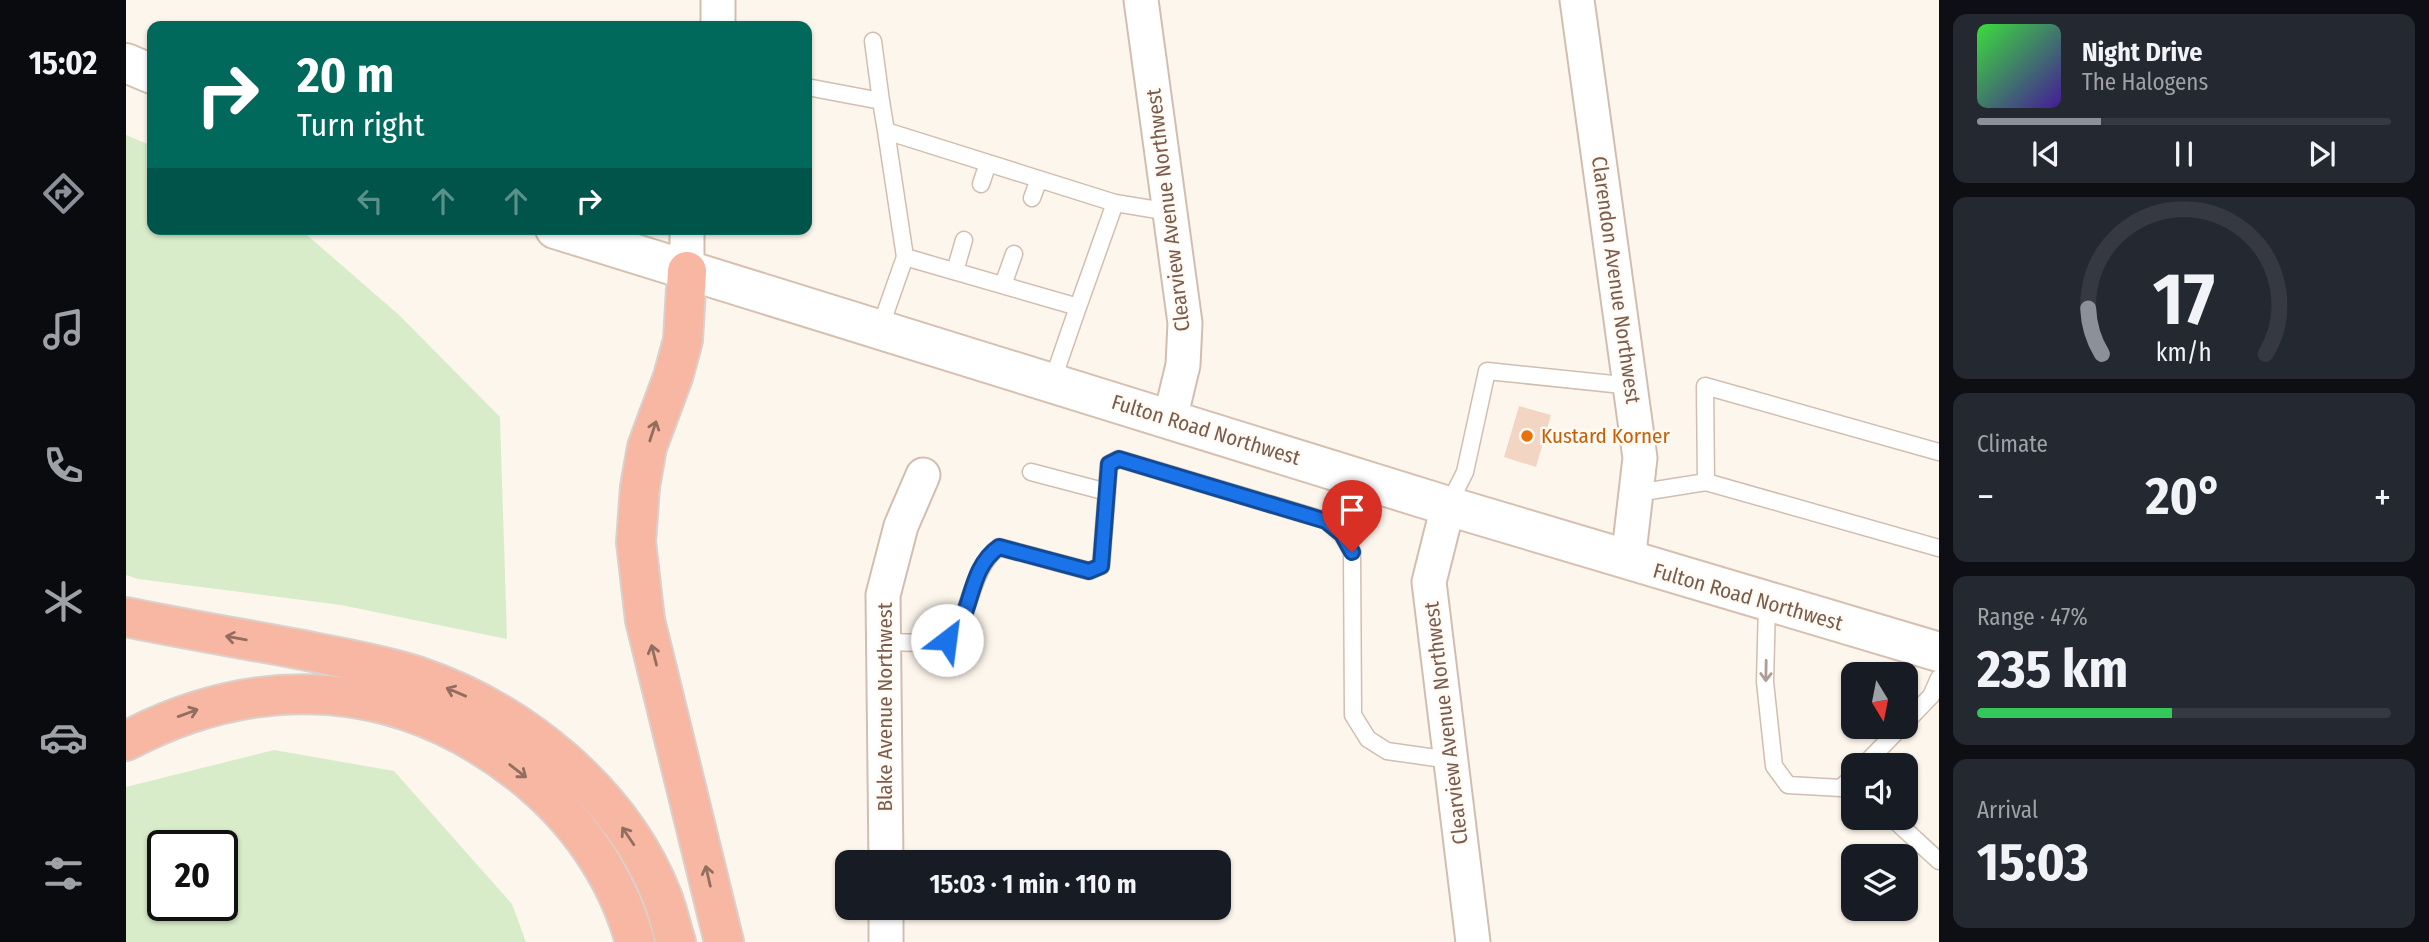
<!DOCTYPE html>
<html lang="en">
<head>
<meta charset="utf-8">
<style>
  :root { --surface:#171b24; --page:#242831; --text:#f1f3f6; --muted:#9ea1a6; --line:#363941; --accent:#8c9099 }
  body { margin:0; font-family:"Fira Sans Condensed",sans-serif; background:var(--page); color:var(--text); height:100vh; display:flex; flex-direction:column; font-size:26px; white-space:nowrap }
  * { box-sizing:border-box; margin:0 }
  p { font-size:23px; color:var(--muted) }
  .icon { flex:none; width:38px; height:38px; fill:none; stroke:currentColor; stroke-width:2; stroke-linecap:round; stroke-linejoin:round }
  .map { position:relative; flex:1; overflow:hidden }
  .panel { display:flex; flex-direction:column; gap:14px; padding:14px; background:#0d0f14; width:490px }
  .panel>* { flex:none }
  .top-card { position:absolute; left:21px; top:21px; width:665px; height:214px; border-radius:14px; box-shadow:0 2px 5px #0004; background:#00695c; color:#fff; overflow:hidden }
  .needle { width:46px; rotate:170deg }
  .tools { position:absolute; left:1715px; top:662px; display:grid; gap:14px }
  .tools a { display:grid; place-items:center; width:77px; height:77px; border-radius:14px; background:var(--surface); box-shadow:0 2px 5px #0004; font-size:35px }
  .speed { position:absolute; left:21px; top:830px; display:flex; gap:14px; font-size:35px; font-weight:700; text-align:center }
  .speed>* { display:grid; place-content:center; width:91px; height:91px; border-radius:50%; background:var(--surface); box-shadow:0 2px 5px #0004; line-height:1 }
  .speed .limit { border:4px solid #111; border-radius:10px; background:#fff; color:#111 }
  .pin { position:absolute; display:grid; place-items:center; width:60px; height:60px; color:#fff; margin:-72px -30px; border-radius:50% 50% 50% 0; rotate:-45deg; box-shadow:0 0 7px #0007 }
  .pin .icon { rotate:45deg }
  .me { position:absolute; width:77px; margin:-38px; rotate:30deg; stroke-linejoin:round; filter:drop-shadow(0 0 5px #0008) }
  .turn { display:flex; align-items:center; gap:24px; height:147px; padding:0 35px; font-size:32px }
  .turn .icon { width:91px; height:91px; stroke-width:2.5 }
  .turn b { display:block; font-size:49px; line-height:60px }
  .lanes { display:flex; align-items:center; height:66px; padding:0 35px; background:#0003; justify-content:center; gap:35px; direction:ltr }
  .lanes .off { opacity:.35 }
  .big { font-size:52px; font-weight:700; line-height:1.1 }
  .panel .tile { flex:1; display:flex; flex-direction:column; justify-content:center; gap:10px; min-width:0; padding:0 24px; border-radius:14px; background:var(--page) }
  .panel .dial { align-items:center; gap:0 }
  .dial svg { height:182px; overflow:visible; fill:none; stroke:var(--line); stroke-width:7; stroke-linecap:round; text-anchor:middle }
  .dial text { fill:var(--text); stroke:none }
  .song { display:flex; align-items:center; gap:21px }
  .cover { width:84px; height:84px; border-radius:10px; background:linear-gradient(135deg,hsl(120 70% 55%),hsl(260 70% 35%)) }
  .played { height:7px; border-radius:4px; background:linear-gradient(90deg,var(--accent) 30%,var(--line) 30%) }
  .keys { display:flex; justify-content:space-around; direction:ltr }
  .heat { display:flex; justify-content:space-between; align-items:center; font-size:38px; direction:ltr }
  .charge { height:10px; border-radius:5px; background:linear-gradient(90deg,#34c759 47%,var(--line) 0) }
  .trip { position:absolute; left:709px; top:850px; width:396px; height:70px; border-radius:14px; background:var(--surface); box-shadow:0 2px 5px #0004; font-weight:700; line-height:70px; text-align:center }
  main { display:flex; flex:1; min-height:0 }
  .tabs { display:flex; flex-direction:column; width:126px; justify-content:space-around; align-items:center; background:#090b0e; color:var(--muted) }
  .tabs .icon { width:49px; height:49px }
  .tabs .active { color:var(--accent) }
  .tabs b { font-size:32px; color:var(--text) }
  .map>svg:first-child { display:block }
  .green { fill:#d8ecc9; fill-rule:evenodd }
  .building { fill:#f3d5c3 }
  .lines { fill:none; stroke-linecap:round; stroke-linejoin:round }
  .lane-casing { stroke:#d1beb0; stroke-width:19 }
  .street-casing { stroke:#d1beb0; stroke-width:37 }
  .secondary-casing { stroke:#d6c0b0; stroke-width:42 }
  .highway-casing { stroke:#dad1cd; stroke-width:42 }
  .lane { stroke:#fff; stroke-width:16 }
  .street { stroke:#fff; stroke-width:33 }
  .secondary { stroke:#fff; stroke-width:38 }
  .highway { stroke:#f7b7a3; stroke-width:38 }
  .oneway { stroke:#936e5e }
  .oneway2 { stroke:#af9d94 }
  .route-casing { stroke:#114b97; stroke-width:18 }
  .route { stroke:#1a73e8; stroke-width:12 }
  .food-dot { fill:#e8710a; stroke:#fffaf3; stroke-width:2.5 }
  .labels { text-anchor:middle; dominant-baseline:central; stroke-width:5; stroke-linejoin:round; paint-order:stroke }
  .street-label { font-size:21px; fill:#7a5c4d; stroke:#fffaf3 }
  .food-label { font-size:21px; fill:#c56008; stroke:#fffaf3; text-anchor:start }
</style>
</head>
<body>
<main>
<nav class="tabs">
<b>15:02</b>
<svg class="icon active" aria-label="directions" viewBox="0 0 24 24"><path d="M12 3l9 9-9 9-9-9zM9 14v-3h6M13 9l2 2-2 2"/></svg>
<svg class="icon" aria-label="music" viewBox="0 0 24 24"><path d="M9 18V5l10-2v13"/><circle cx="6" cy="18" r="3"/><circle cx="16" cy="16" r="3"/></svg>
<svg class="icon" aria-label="phone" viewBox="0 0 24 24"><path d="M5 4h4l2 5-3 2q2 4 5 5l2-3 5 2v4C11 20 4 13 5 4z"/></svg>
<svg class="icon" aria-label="climate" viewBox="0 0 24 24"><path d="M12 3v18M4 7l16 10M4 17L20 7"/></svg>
<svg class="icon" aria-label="car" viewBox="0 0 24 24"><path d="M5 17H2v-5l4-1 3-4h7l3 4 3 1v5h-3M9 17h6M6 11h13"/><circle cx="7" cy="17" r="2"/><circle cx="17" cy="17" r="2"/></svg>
<svg class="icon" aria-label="filters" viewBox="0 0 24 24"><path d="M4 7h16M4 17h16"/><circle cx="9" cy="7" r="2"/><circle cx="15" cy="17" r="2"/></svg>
</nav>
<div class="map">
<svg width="1813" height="942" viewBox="0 0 1813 942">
  <rect width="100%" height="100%" fill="#fdf6ec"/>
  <path class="green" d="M0 135 26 146V229H174L273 315 374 417 381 639 215 605 12 579 0 575Z
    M148 750 268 771 386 904 400 942H0V787ZM37 845H96V905H37Z"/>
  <path class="building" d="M1393 406 1425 415 1410 467 1378 457Z"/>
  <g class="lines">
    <defs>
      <path id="lane" d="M747 41 755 101
        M681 87 755 101 760 131 989 203 1044 212
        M760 131 779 257 952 307 926 382
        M855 184 862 163
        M906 198 913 179
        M829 271 838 240
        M877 285 888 254
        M952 307 989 203
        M754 328 779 257
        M905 472 981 492
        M1580 482 1579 386 1813 452
        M1511 493 1580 482 1813 548
        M1322 506 1339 472 1361 371 1506 386
        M1641 603 1639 682 1648 766 1662 785 1715 788 1727 776
        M758 642C773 642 810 645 823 639 842 629 843 568 873 547L963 571 975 566 983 464 993 459 1201 521 1216 534 1226 552 1227 715 1242 739 1261 751 1324 760
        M1780 722 1805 696 1813 678
        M1738 765 1776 726
        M1765 817 1813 861"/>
      <path id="street" d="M1015 0 1059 323 1057 365 1044 419
        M1451 0 1514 458 1502 561
        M592 26V0
        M561 229V271
        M1322 506 1303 582 1347 942
        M760 863 757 595 775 526 797 475
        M760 908V942"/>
      <path id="secondary" d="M0 63 26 74
        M429 229 1322 506 1813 652"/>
      <path id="highway" d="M561 271 557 340 547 377 521 447 514 487 510 542 519 620 598 942
        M0 617C59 629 118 639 177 650 215 658 254 664 291 676 395 711 495 792 536 896 542 911 545 927 550 942
        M0 741C135 670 274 679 394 773 449 816 491 875 509 942"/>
    </defs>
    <use href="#lane" class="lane-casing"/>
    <use href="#street" class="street-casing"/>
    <use href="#secondary" class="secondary-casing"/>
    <use href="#highway" class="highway-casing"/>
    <use href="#lane" class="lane"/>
    <use href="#street" class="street"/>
    <use href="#secondary" class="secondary"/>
    <use href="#highway" class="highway"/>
  </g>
  <defs><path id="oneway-shaft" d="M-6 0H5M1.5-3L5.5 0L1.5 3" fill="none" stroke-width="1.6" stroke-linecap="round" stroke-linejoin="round" transform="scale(1.75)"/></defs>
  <g class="oneway">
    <use href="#oneway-shaft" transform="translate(527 431) rotate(-72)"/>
    <use href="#oneway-shaft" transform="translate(110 638) rotate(-170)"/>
    <use href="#oneway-shaft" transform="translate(528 655) rotate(-104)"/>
    <use href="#oneway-shaft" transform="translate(330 692) rotate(-157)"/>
    <use href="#oneway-shaft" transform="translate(62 713) rotate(-20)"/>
    <use href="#oneway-shaft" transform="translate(392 771) rotate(38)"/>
    <use href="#oneway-shaft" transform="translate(502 836) rotate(-124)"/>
    <use href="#oneway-shaft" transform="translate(582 876) rotate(-103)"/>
  </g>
  <use class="oneway2" href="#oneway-shaft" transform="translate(1640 671) rotate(91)"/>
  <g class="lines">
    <defs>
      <path id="route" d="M821 640C849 618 839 571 873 547L963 571 975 566 983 464 993 459 1200 521 1216 534 1226 552"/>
    </defs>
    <use href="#route" class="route-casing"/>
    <use href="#route" class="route"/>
  </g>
  <circle class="food-dot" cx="1401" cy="436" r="7"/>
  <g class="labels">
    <g class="street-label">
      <text transform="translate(1042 210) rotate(-97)">Clearview Avenue Northwest</text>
      <text transform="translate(1490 280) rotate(82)">Clarendon Avenue Northwest</text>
      <text transform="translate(1080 430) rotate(17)">Fulton Road Northwest</text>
      <text transform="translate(1622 597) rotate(16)">Fulton Road Northwest</text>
      <text transform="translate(759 707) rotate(-90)">Blake Avenue Northwest</text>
      <text transform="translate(1320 723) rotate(-97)">Clearview Avenue Northwest</text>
    </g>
    <g class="food-label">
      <text x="1415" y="436">Kustard Korner</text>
    </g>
  </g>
</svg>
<div class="tools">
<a><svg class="needle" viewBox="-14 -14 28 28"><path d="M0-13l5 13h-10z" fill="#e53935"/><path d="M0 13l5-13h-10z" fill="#9ea1a6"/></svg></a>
<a><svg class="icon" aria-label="sound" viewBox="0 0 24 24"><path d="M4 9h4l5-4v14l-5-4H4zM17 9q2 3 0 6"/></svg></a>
<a><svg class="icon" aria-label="layers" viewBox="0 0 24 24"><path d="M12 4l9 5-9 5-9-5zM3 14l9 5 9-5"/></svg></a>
</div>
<div class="speed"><div class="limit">20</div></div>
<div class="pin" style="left:1226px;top:552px;background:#d93025"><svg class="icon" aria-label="arrive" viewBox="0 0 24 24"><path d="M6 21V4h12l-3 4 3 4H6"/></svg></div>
<svg class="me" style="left:821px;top:640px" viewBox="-20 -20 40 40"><circle r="19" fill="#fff"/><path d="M0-13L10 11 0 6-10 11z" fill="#1a73e8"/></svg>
<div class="trip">15:03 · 1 min · 110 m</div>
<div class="top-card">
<div class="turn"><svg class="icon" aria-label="right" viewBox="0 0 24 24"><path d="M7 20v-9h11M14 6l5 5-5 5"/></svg><div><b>20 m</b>Turn right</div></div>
<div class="lanes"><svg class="icon off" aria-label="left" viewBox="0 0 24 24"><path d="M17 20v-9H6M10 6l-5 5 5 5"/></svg><svg class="icon off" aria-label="ahead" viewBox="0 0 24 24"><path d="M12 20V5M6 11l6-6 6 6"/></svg><svg class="icon off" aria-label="ahead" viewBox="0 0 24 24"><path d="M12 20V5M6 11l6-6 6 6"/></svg><svg class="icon" aria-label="right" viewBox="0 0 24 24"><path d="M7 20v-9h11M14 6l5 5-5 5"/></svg></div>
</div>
</div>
<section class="panel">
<div class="tile">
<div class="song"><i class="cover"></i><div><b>Night Drive</b><p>The Halogens</p></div></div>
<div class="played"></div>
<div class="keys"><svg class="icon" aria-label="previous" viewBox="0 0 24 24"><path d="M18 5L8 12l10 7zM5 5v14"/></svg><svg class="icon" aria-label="pause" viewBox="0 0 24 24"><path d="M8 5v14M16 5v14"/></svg><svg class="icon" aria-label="next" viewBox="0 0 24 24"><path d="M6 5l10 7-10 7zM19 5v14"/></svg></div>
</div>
<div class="tile dial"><svg viewBox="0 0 100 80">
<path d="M14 69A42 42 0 1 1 86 69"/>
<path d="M14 69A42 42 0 0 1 8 49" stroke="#8c9099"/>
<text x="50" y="56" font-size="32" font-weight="700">17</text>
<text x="50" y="72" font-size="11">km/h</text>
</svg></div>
<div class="tile"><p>Climate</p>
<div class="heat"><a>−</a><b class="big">20°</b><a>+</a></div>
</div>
<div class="tile"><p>Range · 47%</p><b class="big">235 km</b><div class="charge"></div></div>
<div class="tile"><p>Arrival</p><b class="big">15:03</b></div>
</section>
</main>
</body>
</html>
